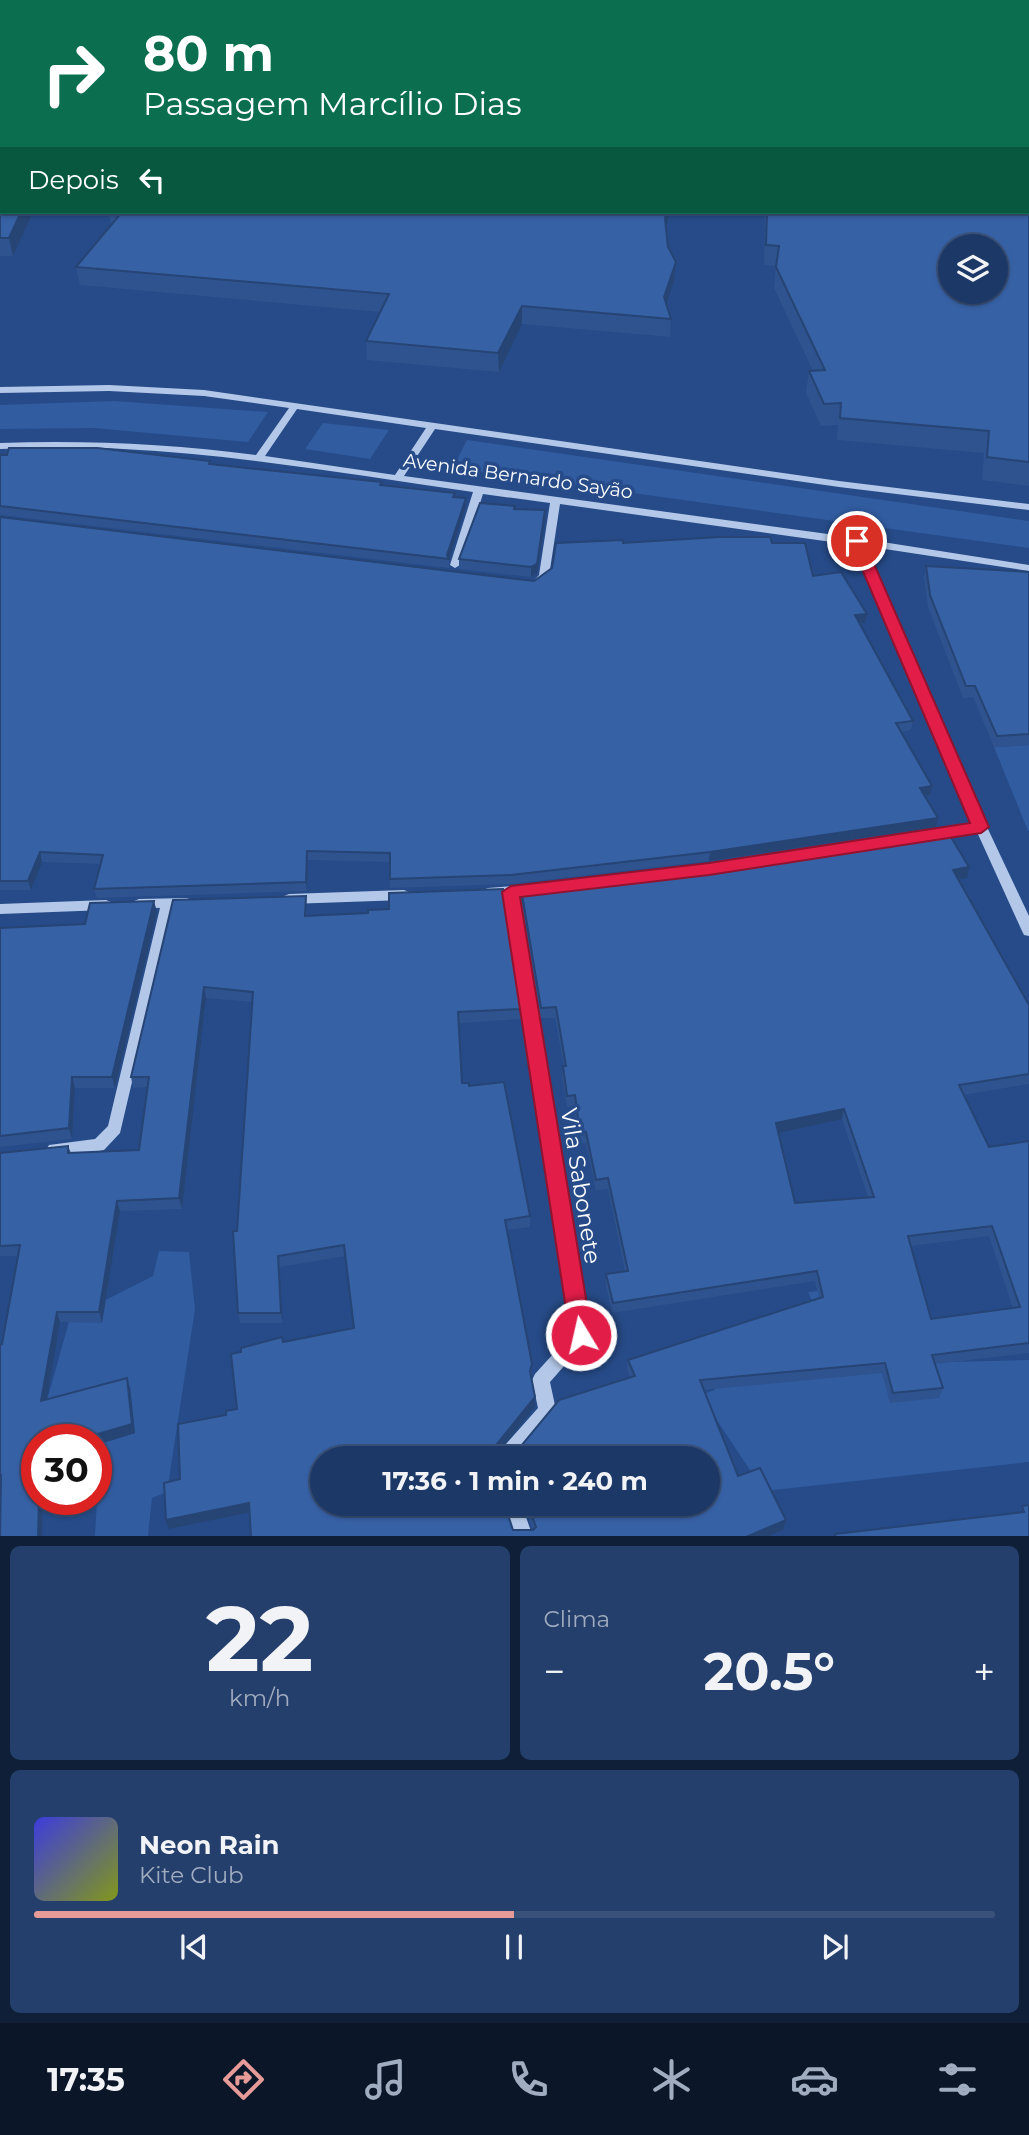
<!DOCTYPE html>
<html lang="pt">
<head>
<meta charset="utf-8">
<style>
  :root { --surface:#1c3866; --page:#253f6c; --text:#f1f3f6; --muted:#a0acbf; --line:#3a527a; --accent:#e69b98 }
  body { margin:0; font-family:Montserrat,sans-serif; background:var(--page); color:var(--text); height:100vh; display:flex; flex-direction:column; font-size:26px; white-space:nowrap }
  * { box-sizing:border-box; margin:0 }
  p { font-size:23px; color:var(--muted) }
  .icon { flex:none; width:38px; height:38px; fill:none; stroke:currentColor; stroke-width:2; stroke-linecap:round; stroke-linejoin:round }
  .map { position:relative; height:1536px; overflow:hidden }
  .drawer { display:flex; flex-direction:column; gap:10px; padding:10px; background:#0f1f38; flex:1 }
  .drawer>* { flex:none }
  .top-card { position:absolute; left:0px; top:0px; width:1029px; height:214px; box-shadow:0 2px 5px #0004,0 0 0 2px var(--line); background:#0b6e4f; color:#fff; overflow:hidden }
  .tools { position:absolute; left:938px; top:234px; display:grid; gap:14px }
  .tools a { display:grid; place-items:center; width:70px; height:70px; border-radius:50%; background:var(--surface); box-shadow:0 2px 5px #0004,0 0 0 2px var(--line); font-size:35px }
  .speed { position:absolute; left:21px; top:1424px; display:flex; gap:14px; font-size:35px; font-weight:700; text-align:center }
  .speed>* { display:grid; place-content:center; width:91px; height:91px; border-radius:50%; background:var(--surface); box-shadow:0 2px 5px #0004,0 0 0 2px var(--line); line-height:1 }
  .speed .limit { border:10px solid #d22; background:#fff; color:#111 }
  .pin { position:absolute; display:grid; place-items:center; width:60px; height:60px; color:#fff; margin:-30px; border:4px solid #fff; border-radius:50%; box-shadow:0 2px 7px #0007 }
  .me { position:absolute; width:77px; margin:-38px; rotate:351deg; stroke-linejoin:round; filter:drop-shadow(0 0 5px #0008) }
  .turn { display:flex; align-items:center; gap:24px; height:147px; padding:0 28px; font-size:32px }
  .turn .icon { width:91px; height:91px; stroke-width:2.5 }
  .turn b { display:block; font-size:49px; line-height:60px }
  .then { display:flex; align-items:center; height:66px; padding:0 28px; background:#0003; gap:14px; font-size:26px }
  .big { font-size:52px; font-weight:700; line-height:1.1 }
  .drawer .tile { flex:1; display:flex; flex-direction:column; justify-content:center; gap:10px; min-width:0; padding:0 24px; border-radius:10px; background:var(--page) }
  .drawer .dial { align-items:center; gap:0 }
  .dial b { font-size:91px; line-height:1 }
  .song { display:flex; align-items:center; gap:21px }
  .cover { width:84px; height:84px; border-radius:10px; background:linear-gradient(135deg,hsl(240 70% 55%),hsl(70 70% 35%)) }
  .played { height:7px; border-radius:4px; background:linear-gradient(90deg,var(--accent) 50%,var(--line) 50%) }
  .keys { display:flex; justify-content:space-around; direction:ltr }
  .heat { display:flex; justify-content:space-between; align-items:center; font-size:38px; direction:ltr }
  .drawer .tiles { flex:1; display:grid; gap:10px; grid-template-columns:1fr 1fr }
  .tile:last-child { grid-column:span 2 }
  .trip { position:absolute; left:310px; top:1446px; width:410px; height:70px; border-radius:35px; background:var(--surface); box-shadow:0 2px 5px #0004,0 0 0 2px var(--line); font-weight:700; line-height:70px; text-align:center }
  .dock { display:flex; height:112px; justify-content:space-around; align-items:center; background:#0b1629; color:var(--muted) }
  .dock .icon { width:49px; height:49px }
  .dock .current { color:var(--accent) }
  .dock b { font-size:32px; color:var(--text) }
  .map>svg:first-child { display:block }
  .green { fill:#315ca0 }
  .lines { fill:none; stroke-linecap:round; stroke-linejoin:round }
  .minor { fill:#b3c8e9; fill-rule:evenodd }
  .wall { fill:#2f538e; fill-rule:evenodd }
  .shaded-wall { fill:#264474 }
  .building { fill:#3761a5; stroke:#264474; stroke-width:2; fill-rule:evenodd }
  .route { fill:#e11d48; stroke:#92132f; stroke-width:2 }
  .labels { text-anchor:middle; dominant-baseline:central; stroke-width:7; stroke-linejoin:round; paint-order:stroke }
  .street-label { font-size:19px; fill:#fff; stroke:#264b88 }
  .near-street-label { font-size:23px; fill:#fff; stroke:#264b88 }
</style>
</head>
<body>
<div class="map">
<svg width="1029" height="1537" viewBox="0 0 1029 1537">
  <rect width="100%" height="100%" fill="#264b88"/>
  <path class="green" d="M0 0H1029V112L1027 2H2V39Z
    M114 401 268 412 248 442 94 428 0 429V405Z
    M323 423 389 430 370 459 305 449Z
    M467 440 1029 521V548L453 468Z
    M1029 745V831H1028L994 747Z
    M159 1251 189 1252 195 1309 167 1492 152 1498 148 1536H95L100 1444 135 1433 46 1404 70 1318 153 1276Z
    M880 1285 951 1362 1029 1360V1462L764 1491 700 1395 715 1390 701 1357 832 1347 808 1292Z"/>
  <g class="lines">
    <path class="minor" d="M109 385 204 390 839 481 1029 504V510L839 487 435 429 404 476 857 538 1029 565V571L865 546 987 827 1029 916V936L1024 935 1022 931 977 832 932 839 926 835 932 831 973 824 853 545 560 504 549 576 540 586 536 587 531 584 539 575 550 503 483 494 460 565 455 568 450 565 473 492C357 475 241 455 123 449 82 446 41 448 0 449V443C86 440 171 444 256 455L289 408 204 396 109 391 0 393V387ZM297 409 426 428 395 475 265 456Z
      M537 884 542 886 544 889 542 892 518 895 589 1335 587 1340 550 1382 556 1410 553 1416 517 1458H496L499 1452 538 1408 532 1380 535 1374 572 1333 505 896H483L481 893 483 890 488 888Z
      M404 890 409 892 411 895 409 898 404 900 289 904 284 902 282 899 284 896 289 894Z
      M187 898 192 900 194 903 192 906 173 908 120 1133 104 1150 99 1151 54 1156 49 1155 46 1150 49 1145 95 1139 108 1126 160 908 134 907 132 904 134 901 139 899Z
      M106 900 111 902 113 905 111 908 106 910 0 914V904Z
      M503 1503H521L533 1537H515Z"/>
  </g>
  <path class="wall" d="M0 83 33 212 13 256H0Z
    M1029 94V486L982 480 984 453 837 440 838 425 821 426 806 393 809 371H813L774 288 776 266 764 265 765 212H1027Z
    M108 212H670L666 228 668 247 676 262 674 280 666 305 671 319 670 337 522 324 499 372 367 360 366 341 380 312 80 285 76 267 111 225Z
    M0 455 210 461 211 464 382 486 455 493V497L466 498V506L449 560V568L0 515Z
    M515 509 545 510V520L537 574 531 577 459 569V559Z
    M0 517 534 581 623 543H772L813 576 865 623 859 624 913 721 911 730 900 732 930 795 925 796 938 818 936 827 709 861 511 884 390 888V862L308 860 307 891 97 898 94 889 101 864 42 862 31 890H0Z
    M926 566 1029 572V745L994 747 973 697 963 698 928 607 924 577Z
    M967 878 958 880 1029 1005V1084L964 1095 989 1147 1029 1142V1353L935 1364 943 1388 939 1398 890 1403 882 1373 703 1390 738 1476 786 1520 783 1530 767 1537H251L250 1512 169 1529 180 1479 226 1415 237 1409 283 1342 354 1328 346 1256 279 1267 283 1323H240L238 1313 237 1231 252 1002 206 998 182 1209 120 1211 102 1323 60 1322 47 1399 130 1388 135 1433 37 1440V1500H43L42 1537H0L1 1487H0V1345L2 1344 18 1256H0V1153L68 1146 71 1153 139 1150 147 1087 133 1088 131 1077 173 900 306 896 307 916 521 1009V1019L459 1023 462 1083 469 1086 530 1216V1227L507 1230 532 1374 531 1377 535 1397V1407L501 1449 517 1451 630 1377 627 1370 628 1360 819 1298 815 1281 612 1313 606 1285V1274L625 1271 608 1189 596 1190 586 1143H580L574 1106 567 1107 562 1077 563 1066H564L555 1018H540L521 898V888ZM842 1119 868 1197 795 1203 778 1133ZM989 1236 1013 1308 931 1319 911 1246ZM322 1458 707 1503H523L533 1530H513Z
    M157 912 115 1088H75L72 1139 0 1147V928L85 924Z"/>
  <path class="shaded-wall" d="M21 212H33L13 256 9 238Z
    M666 212H670L664 237 665 219Z
    M676 262 674 280 663 316 664 297Z
    M522 306V324L499 372 498 353Z
    M466 498V506L449 560 447 555Z
    M545 510V520L537 574 531 577V567Z
    M867 614 865 623 853 624 855 615Z
    M932 786 930 795 918 797 920 788Z
    M938 818 936 827 709 861 710 852Z
    M307 851 308 860 307 891 306 882Z
    M40 852 42 862 31 890 28 881Z
    M969 867 967 878 950 881 953 870Z
    M154 901 157 912 115 1088 112 1077Z
    M204 987 206 998 182 1209 179 1198Z
    M72 1077 75 1088 72 1139 69 1128Z
    M844 1109 842 1119 774 1134 776 1123Z
    M117 1201 120 1211 102 1323 99 1312Z
    M278 1256 279 1267 283 1323 281 1313Z
    M57 1312 60 1322 45 1411 41 1401Z
    M127 1378 130 1388 135 1433 96 1445V1440H84V1438Z
    M535 1397V1407L494 1458 493 1449Z
    M39 1500H43L42 1537H38Z
    M249 1503 251 1512 169 1529 166 1520Z
    M786 1520 783 1530 767 1537H746Z"/>
  <path class="building" d="M2 81V212H21L9 238H0V83Z
    M1027 93 1029 94V462L987 457 989 431 840 418 841 403 824 404 809 371 825 370 776 267 779 246 766 245 767 212H1027ZM950 247H996V292H950Z
    M122 212H666L665 219 668 247 676 262 664 297 671 319 522 306 498 353 366 341 389 294 76 267Z
    M9 448H97L210 461 209 464 382 482 380 485 455 493 453 497 466 498 447 555 449 559 0 506V455H7Z
    M480 503 515 506 514 509 545 510 537 564 531 567 459 559Z
    M0 517 534 581 552 568 556 543 623 540V543L719 537H770L772 543H805L813 576 841 572 867 614 855 615 913 721 896 723 932 786 920 788 938 818 710 852 511 875 390 879V853L307 851 306 882 94 889 103 855 40 852 28 881H0Z
    M926 566 1029 572V734L997 736 975 686H966L930 595Z
    M946 829 969 867 953 870 1029 1005V1074L959 1085 989 1147 1029 1141V1343L932 1355 943 1388 893 1393 885 1363 700 1380 738 1476 760 1468 786 1520 746 1537H251L249 1503 166 1520 164 1483 180 1479 178 1424 226 1415V1411L237 1409 231 1354 241 1352V1348L282 1337 283 1342 354 1328 344 1245 278 1256 281 1313H238L233 1231H237L253 992 204 987 179 1198 117 1201 99 1312H57L41 1401 127 1378 132 1424 84 1438V1440H37V1500H39L38 1537H0L1 1476 0 1477V1345L2 1344 20 1245 0 1246V1153L68 1146V1153L139 1150 149 1077H131L173 900 306 896 305 916 368 913V910L389 909V893L503 889 521 1009 458 1012 462 1083H469V1086L504 1082 530 1216 505 1220 532 1364 530 1371 535 1397 493 1449 517 1451 559 1400 635 1376 628 1360 823 1297 817 1271 613 1303 606 1274 628 1271 608 1178 596 1180 586 1132 580 1133 575 1095 567 1096 563 1066H566L556 1007 541 1008 521 888 710 866ZM844 1109 874 1197 795 1203 776 1123ZM992 1226 1020 1307 931 1319 908 1236ZM322 1458H707V1503H527L536 1527 533 1530H513L504 1503H322Z
    M154 901 112 1077H72L69 1128 0 1136V928L85 924 90 903Z
    M1029 1505V1537H835V1534L1024 1512 1022 1506Z"/>
  <path class="route" d="M857 537 864 541 989 827 981 833 709 875 520 897 592 1335 589 1343 581 1345 573 1343 570 1335 502 892 511 886 709 863 970 823 850 541Z"/>
  <g class="labels">
    <g class="street-label">
      <text transform="translate(518 476) rotate(8)">Avenida Bernardo Sayão</text>
    </g>
    <g class="near-street-label">
      <text transform="translate(581 1186) rotate(81)">Vila Sabonete</text>
    </g>
  </g>
</svg>
<div class="tools">
<a><svg class="icon" aria-label="layers" viewBox="0 0 24 24"><path d="M12 4l9 5-9 5-9-5zM3 14l9 5 9-5"/></svg></a>
</div>
<div class="speed"><div class="limit">30</div></div>
<div class="pin" style="left:857px;top:541px;background:#d93025"><svg class="icon" aria-label="arrive" viewBox="0 0 24 24"><path d="M6 21V4h12l-3 4 3 4H6"/></svg></div>
<svg class="me" style="left:581px;top:1335px" viewBox="-20 -20 40 40"><circle r="17" fill="#e11d48" stroke="#fff" stroke-width="3"/><path d="M0-11L8 9 0 5-8 9z" fill="#fff"/></svg>
<div class="trip">17:36 · 1 min · 240 m</div>
<div class="top-card">
<div class="turn"><svg class="icon" aria-label="right" viewBox="0 0 24 24"><path d="M7 20v-9h11M14 6l5 5-5 5"/></svg><div><b>80 m</b>Passagem Marcílio Dias</div></div>
<div class="then">Depois<svg class="icon" aria-label="left" viewBox="0 0 24 24"><path d="M17 20v-9H6M10 6l-5 5 5 5"/></svg></div>
</div>
</div>
<section class="drawer">
<div class="tiles">
<div class="tile dial"><b>22</b><p>km/h</p></div>
<div class="tile"><p>Clima</p>
<div class="heat"><a>−</a><b class="big">20.5°</b><a>+</a></div>
</div>
<div class="tile">
<div class="song"><i class="cover"></i><div><b>Neon Rain</b><p>Kite Club</p></div></div>
<div class="played"></div>
<div class="keys"><svg class="icon" aria-label="previous" viewBox="0 0 24 24"><path d="M18 5L8 12l10 7zM5 5v14"/></svg><svg class="icon" aria-label="pause" viewBox="0 0 24 24"><path d="M8 5v14M16 5v14"/></svg><svg class="icon" aria-label="next" viewBox="0 0 24 24"><path d="M6 5l10 7-10 7zM19 5v14"/></svg></div>
</div>
</div>
</section>
<nav class="dock">
<b>17:35</b>
<svg class="icon current" aria-label="directions" viewBox="0 0 24 24"><path d="M12 3l9 9-9 9-9-9zM9 14v-3h6M13 9l2 2-2 2"/></svg>
<svg class="icon" aria-label="music" viewBox="0 0 24 24"><path d="M9 18V5l10-2v13"/><circle cx="6" cy="18" r="3"/><circle cx="16" cy="16" r="3"/></svg>
<svg class="icon" aria-label="phone" viewBox="0 0 24 24"><path d="M5 4h4l2 5-3 2q2 4 5 5l2-3 5 2v4C11 20 4 13 5 4z"/></svg>
<svg class="icon" aria-label="climate" viewBox="0 0 24 24"><path d="M12 3v18M4 7l16 10M4 17L20 7"/></svg>
<svg class="icon" aria-label="car" viewBox="0 0 24 24"><path d="M5 17H2v-5l4-1 3-4h7l3 4 3 1v5h-3M9 17h6M6 11h13"/><circle cx="7" cy="17" r="2"/><circle cx="17" cy="17" r="2"/></svg>
<svg class="icon" aria-label="filters" viewBox="0 0 24 24"><path d="M4 7h16M4 17h16"/><circle cx="9" cy="7" r="2"/><circle cx="15" cy="17" r="2"/></svg>
</nav>
</body>
</html>
